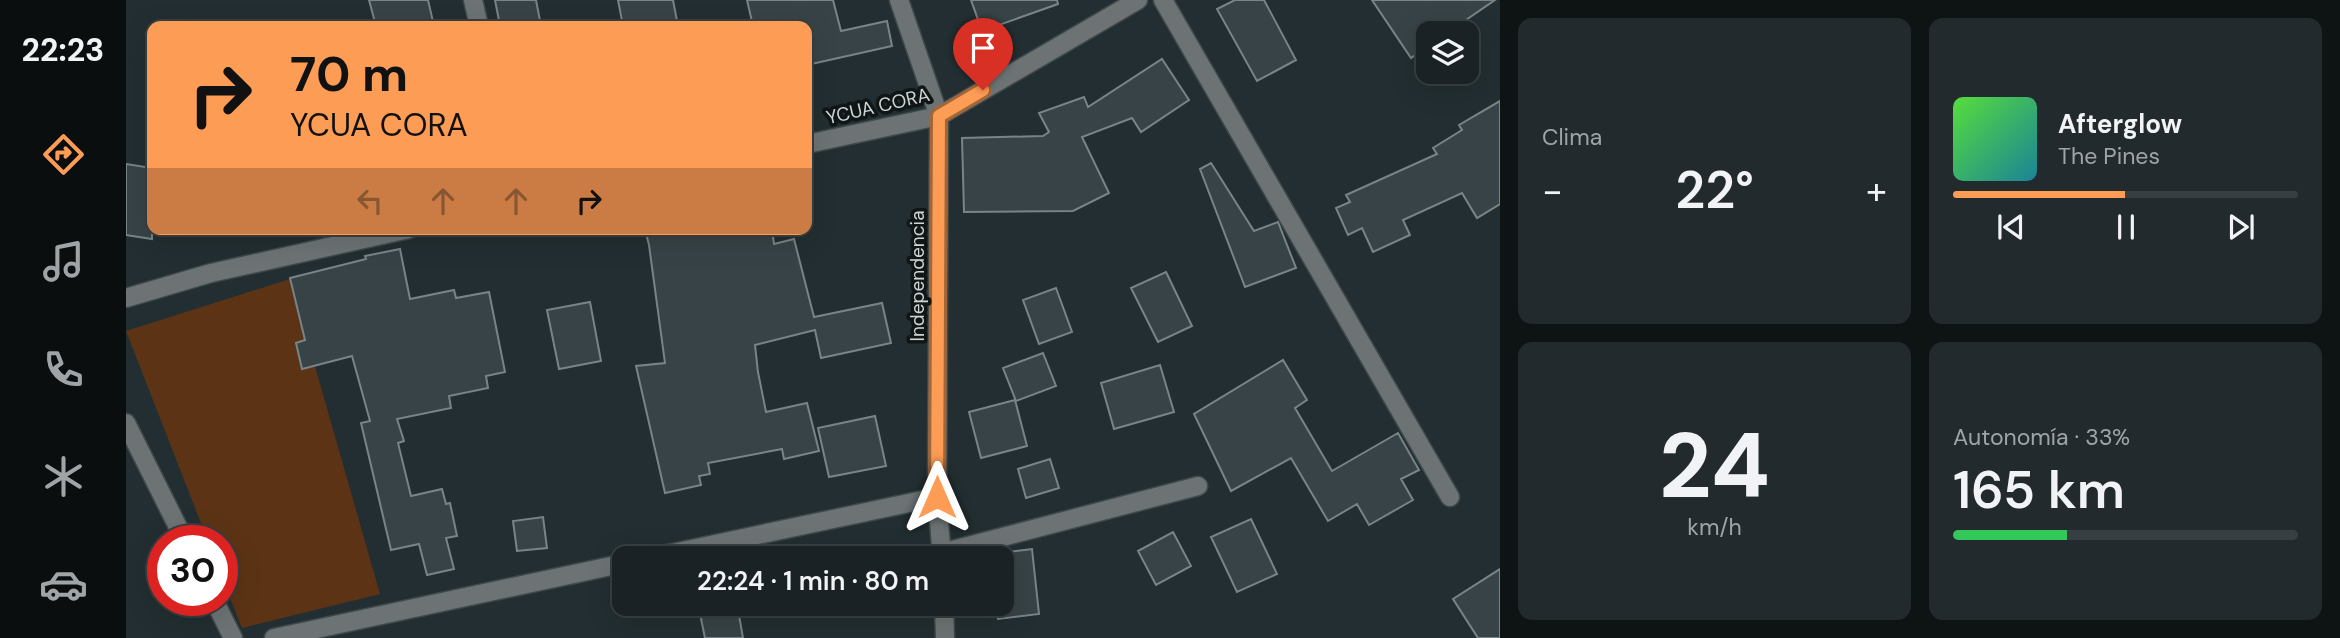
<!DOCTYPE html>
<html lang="es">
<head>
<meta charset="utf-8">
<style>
  :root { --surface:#1a2225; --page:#232a2d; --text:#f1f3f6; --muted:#9fa4a7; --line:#383f42; --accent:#fd9c55 }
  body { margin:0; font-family:"DM Sans",sans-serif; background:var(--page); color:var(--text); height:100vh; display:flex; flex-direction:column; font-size:26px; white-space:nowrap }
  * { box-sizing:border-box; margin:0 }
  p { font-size:23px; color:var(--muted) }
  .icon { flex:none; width:38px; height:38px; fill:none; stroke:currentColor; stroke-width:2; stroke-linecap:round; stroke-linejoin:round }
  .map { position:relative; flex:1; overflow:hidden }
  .side { display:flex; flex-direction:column; gap:18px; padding:18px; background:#0e1314; width:840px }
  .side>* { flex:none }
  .banner { position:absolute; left:21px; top:21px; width:665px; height:214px; border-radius:14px; box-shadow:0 7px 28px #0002,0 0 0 2px var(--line); background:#fd9c55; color:#111; overflow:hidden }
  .tools { position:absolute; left:1290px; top:21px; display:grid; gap:14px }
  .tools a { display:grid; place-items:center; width:63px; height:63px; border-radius:14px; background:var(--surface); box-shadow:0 7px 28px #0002,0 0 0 2px var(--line); font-size:35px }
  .speed { position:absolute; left:21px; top:525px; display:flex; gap:14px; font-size:35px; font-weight:700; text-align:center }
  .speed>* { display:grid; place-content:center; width:91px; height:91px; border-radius:50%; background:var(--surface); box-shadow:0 7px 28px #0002,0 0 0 2px var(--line); line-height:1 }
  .speed .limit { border:10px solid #d22; background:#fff; color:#111 }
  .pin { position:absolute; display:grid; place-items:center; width:60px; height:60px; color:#fff; margin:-72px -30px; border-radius:50% 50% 50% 0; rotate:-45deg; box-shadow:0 0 7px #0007 }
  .pin .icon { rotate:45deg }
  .me { position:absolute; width:77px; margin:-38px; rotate:0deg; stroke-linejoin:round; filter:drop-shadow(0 0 5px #0008) }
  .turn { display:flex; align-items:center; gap:24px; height:147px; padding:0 28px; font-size:32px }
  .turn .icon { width:91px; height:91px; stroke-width:2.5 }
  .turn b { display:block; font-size:49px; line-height:60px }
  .lanes { display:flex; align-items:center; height:66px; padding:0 28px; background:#0003; justify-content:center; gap:35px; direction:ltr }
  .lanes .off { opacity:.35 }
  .big { font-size:52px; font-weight:600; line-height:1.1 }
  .side .tile { flex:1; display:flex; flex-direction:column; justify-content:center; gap:10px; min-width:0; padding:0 24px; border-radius:14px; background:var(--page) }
  .side .dial { align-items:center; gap:0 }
  .dial b { font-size:91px; line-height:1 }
  .song { display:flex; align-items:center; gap:21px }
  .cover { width:84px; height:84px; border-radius:10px; background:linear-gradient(135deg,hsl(110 70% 55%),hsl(190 70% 35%)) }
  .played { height:7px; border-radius:4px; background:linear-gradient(90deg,var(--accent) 50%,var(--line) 50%) }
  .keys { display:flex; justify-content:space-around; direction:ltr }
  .heat { display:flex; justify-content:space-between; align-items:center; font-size:38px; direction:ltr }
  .charge { height:10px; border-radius:5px; background:linear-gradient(90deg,#34c759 33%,var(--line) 0) }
  .side .tiles { flex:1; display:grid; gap:18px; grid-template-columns:repeat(2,1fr) }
  .trip { position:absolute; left:486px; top:546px; width:402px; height:70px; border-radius:14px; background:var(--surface); box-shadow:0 7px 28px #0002,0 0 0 2px var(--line); font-weight:600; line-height:70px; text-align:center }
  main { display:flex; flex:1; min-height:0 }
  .tabs { display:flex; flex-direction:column; width:126px; justify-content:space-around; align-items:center; background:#0a0e0f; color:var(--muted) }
  .tabs .icon { width:49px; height:49px }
  .tabs .current { color:var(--accent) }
  .tabs b { font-size:32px; color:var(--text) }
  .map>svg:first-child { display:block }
  .green { fill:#5c3415 }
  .building { fill:#374346; stroke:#778588; stroke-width:2 }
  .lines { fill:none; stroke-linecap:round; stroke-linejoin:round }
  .minor-casing { stroke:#3e494b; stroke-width:21 }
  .minor { stroke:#6d7374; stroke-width:18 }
  .route-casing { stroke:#a46537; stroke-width:18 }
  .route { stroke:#fd9c55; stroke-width:12 }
  .labels { text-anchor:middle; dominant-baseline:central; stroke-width:7; stroke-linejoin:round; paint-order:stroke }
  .street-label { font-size:19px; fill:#ced5d6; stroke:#101516 }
</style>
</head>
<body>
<main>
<nav class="tabs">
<b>22:23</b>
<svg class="icon current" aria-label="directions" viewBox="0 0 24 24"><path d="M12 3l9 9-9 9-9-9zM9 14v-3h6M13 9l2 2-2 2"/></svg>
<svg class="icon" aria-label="music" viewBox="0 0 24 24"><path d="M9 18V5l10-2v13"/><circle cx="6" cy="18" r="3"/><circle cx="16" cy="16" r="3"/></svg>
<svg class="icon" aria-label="phone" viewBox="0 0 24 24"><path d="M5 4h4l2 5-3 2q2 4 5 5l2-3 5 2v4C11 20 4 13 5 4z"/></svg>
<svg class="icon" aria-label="climate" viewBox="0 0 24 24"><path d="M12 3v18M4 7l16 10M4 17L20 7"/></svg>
<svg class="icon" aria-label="car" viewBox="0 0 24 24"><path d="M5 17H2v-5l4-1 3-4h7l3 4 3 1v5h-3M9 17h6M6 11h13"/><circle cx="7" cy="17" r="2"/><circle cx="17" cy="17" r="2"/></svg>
</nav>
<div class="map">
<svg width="1374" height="638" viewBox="0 0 1374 638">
  <rect width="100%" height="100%" fill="#222e31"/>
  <path class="green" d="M164 279 254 594 116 628 96 578V541H82L0 331Z"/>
  <path class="building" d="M243 0H302L308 26H250Z
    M369 0H410L415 26H374Z
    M492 0H547L552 26H497Z
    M621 0H707L715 31 761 21 766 46 681 65V26H627Z
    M845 0H931L932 4 856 31Z
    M1109 0H1138L1170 60 1131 81 1091 9Z
    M1246 0H1369L1321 33H1302V46L1285 58Z
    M1036 59 1063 100 1015 132 1006 118 956 137 983 193 947 211 838 212 836 138 917 136 923 132 913 113 958 97 962 107Z
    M1374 101V204L1351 218 1336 193 1277 220 1284 235 1247 252 1236 228 1222 235 1210 208 1224 202 1220 195 1311 154 1307 148 1336 130 1333 125Z
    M1085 163 1128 231 1152 222 1170 268 1119 287 1074 169Z
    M0 164 26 168V239L0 235Z
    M519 229H646L648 244 668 239 688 317 756 303 765 343 695 358 689 330 629 345 632 372 640 412 681 403 693 451 658 459 656 449 582 463 584 474 573 476 575 485 539 493 510 366 539 363 523 245Z
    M274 249 284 299 328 290 330 298 363 292 379 372 360 376 362 388 323 396 325 408 271 419 278 441 272 443 285 496 316 489 320 504 324 503 331 536 320 538 328 569 301 575 293 544 265 550 235 423 244 421 226 356 176 369 170 343 179 340 164 278 240 259 239 256Z
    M1040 272 1066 326 1032 342 1005 288Z
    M930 288 946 332 913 344 897 300Z
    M464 302 475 361 433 369 421 310Z
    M917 353 930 386 890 401 877 368Z
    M1157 360 1181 400 1169 408 1206 471 1272 433 1293 470 1275 479 1287 500 1243 525 1231 504 1202 521 1165 458 1105 491 1068 414Z
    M1034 365 1048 412 988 429 975 383Z
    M889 400 901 446 855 458 843 412Z
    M749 416 760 466 703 477 692 428Z
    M924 459 933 488 900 498 892 469Z
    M417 517 421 548 391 551 387 521Z
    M1125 519 1151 574 1111 592 1085 537Z
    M1047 532 1065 566 1030 585 1012 551Z
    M906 549 913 614 872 619 871 604H877V558H866L865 554Z
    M1374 569V638H1352L1327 599Z
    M572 604H611L617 638H579Z"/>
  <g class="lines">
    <defs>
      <path id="minor" d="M347 0 353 26
        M773 0 813 116 811 497 816 558
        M1037 0 1324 497
        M681 144 813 116 1012 0
        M0 298 85 273 283 229
        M0 423 59 541
        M815 553 1072 486
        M523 558 811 497
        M88 600 107 638
        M818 604 819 638
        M148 638 499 563"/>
    </defs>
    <use href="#minor" class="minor-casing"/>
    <use href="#minor" class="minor"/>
  </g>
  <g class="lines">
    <defs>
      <path id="route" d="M811 497 813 116 857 90"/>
    </defs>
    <use href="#route" class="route-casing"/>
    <use href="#route" class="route"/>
  </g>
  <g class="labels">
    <g class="street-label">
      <text transform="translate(752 106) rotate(-13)">YCUA CORA</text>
      <text transform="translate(791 276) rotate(-90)">Independencia</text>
    </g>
  </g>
</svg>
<div class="tools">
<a><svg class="icon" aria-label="layers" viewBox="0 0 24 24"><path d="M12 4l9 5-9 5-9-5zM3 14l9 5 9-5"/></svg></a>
</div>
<div class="speed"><div class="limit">30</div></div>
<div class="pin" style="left:857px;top:90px;background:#d93025"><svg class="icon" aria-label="arrive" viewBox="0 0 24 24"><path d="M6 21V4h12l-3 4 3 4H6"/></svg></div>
<svg class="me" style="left:811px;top:497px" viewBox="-20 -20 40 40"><path d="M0-17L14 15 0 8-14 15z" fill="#fd9c55" stroke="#fff" stroke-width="4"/></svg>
<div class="trip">22:24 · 1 min · 80 m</div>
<div class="banner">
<div class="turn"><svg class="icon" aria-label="right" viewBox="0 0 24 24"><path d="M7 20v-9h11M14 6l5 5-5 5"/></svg><div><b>70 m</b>YCUA CORA</div></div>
<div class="lanes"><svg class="icon off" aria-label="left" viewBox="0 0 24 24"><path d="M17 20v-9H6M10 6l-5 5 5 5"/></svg><svg class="icon off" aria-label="ahead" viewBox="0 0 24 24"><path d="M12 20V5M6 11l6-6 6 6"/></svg><svg class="icon off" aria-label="ahead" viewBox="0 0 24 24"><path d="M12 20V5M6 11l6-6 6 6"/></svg><svg class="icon" aria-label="right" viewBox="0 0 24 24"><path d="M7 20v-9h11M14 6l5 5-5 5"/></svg></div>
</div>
</div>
<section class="side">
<div class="tiles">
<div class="tile"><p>Clima</p>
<div class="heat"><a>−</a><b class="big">22°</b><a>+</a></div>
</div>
<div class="tile">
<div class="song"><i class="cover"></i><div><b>Afterglow</b><p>The Pines</p></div></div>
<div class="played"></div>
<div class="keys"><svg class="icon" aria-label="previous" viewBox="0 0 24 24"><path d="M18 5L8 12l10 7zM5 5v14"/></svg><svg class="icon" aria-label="pause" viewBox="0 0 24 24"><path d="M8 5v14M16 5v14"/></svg><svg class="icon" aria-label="next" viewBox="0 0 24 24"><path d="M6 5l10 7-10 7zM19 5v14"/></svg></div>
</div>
<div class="tile dial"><b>24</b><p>km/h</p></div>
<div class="tile"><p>Autonomía · 33%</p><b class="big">165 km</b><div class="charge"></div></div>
</div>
</section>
</main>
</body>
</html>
